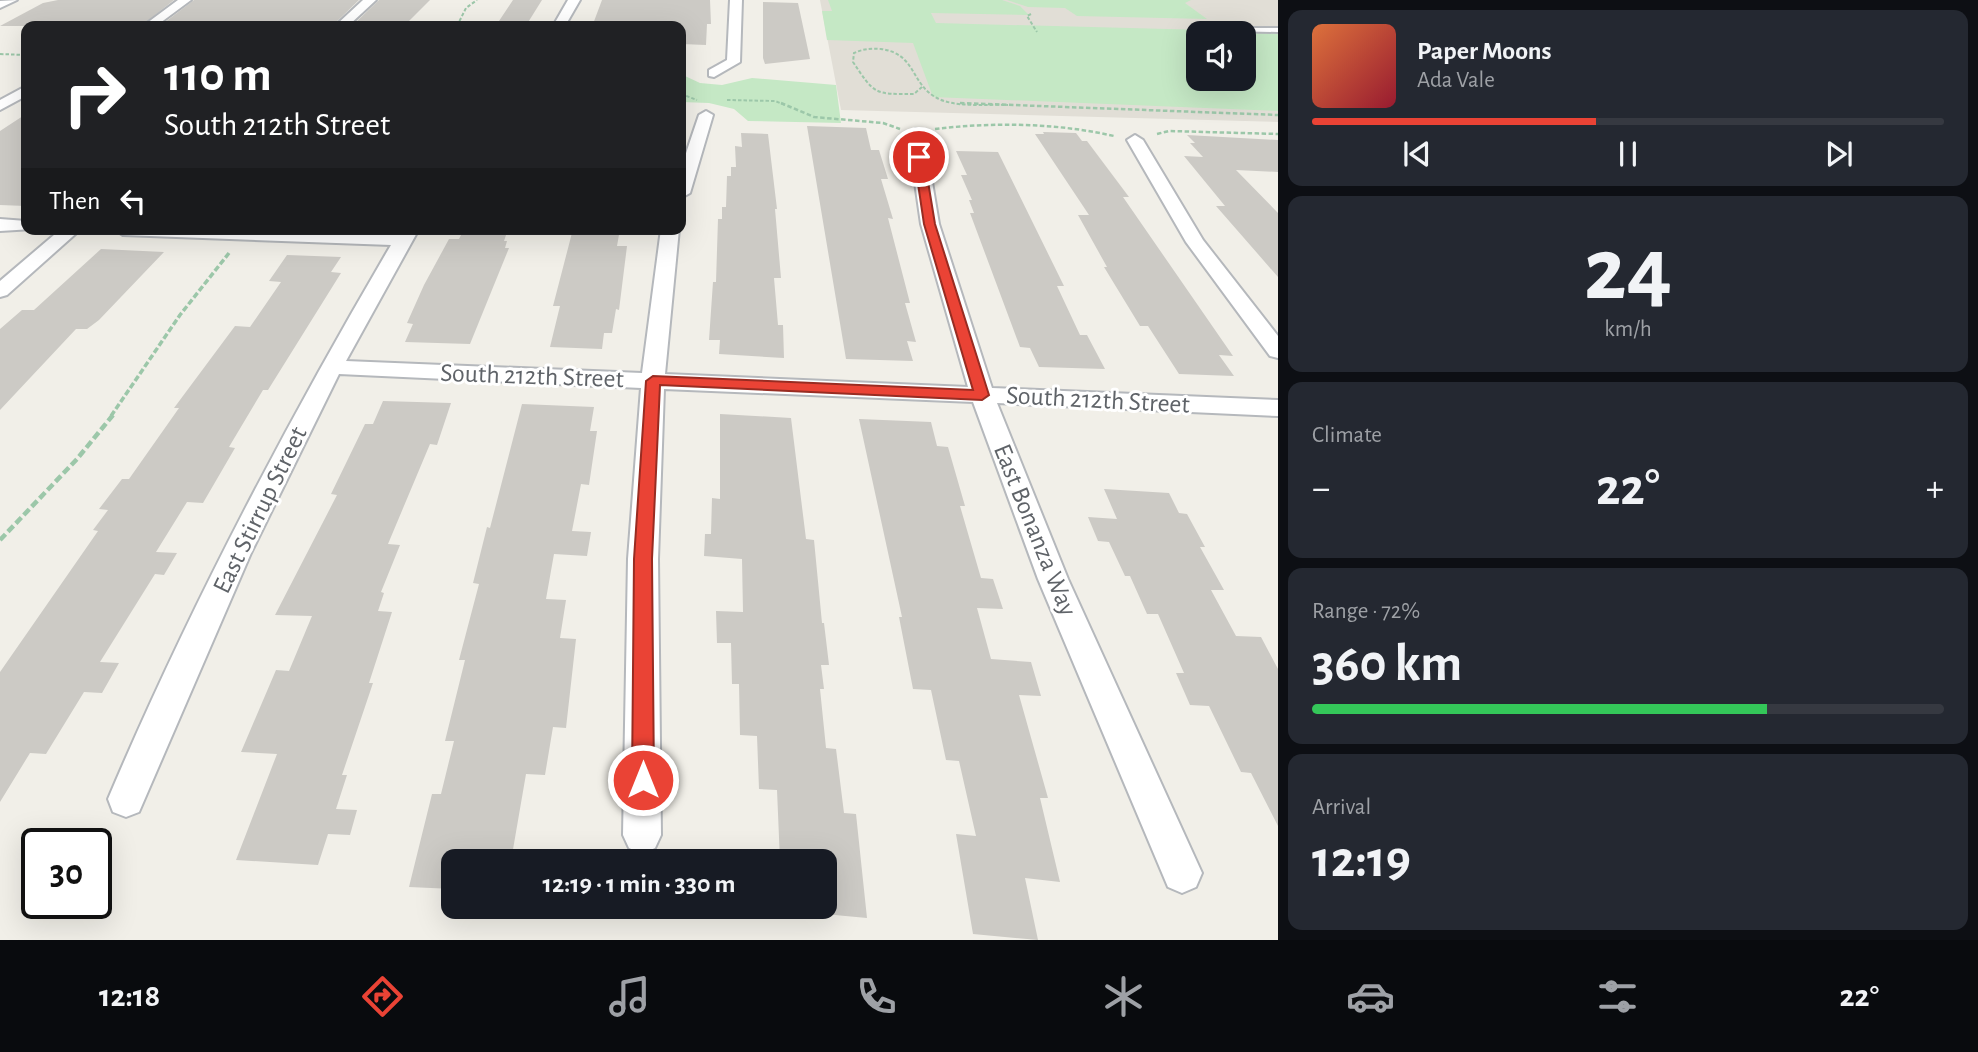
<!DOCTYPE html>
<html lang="en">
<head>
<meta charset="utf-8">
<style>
  :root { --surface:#171b24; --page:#242831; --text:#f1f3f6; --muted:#9ea1a6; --line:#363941; --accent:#ea4335 }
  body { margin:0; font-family:"Alegreya Sans",sans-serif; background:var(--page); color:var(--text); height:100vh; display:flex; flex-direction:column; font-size:26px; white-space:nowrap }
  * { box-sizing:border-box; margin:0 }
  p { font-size:23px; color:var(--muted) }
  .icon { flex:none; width:38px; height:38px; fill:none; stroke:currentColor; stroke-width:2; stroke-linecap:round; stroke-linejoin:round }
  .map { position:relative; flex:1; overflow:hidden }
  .sheet { display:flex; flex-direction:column; gap:10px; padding:10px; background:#0d0f14; width:700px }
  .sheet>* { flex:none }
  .banner { position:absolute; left:21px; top:21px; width:665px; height:214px; border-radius:14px; box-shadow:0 7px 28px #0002; background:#202124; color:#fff; overflow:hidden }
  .tools { position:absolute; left:1186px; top:21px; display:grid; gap:14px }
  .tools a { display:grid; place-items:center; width:70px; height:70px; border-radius:14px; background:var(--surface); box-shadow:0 7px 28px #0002; font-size:35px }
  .speed { position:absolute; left:21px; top:828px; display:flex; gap:14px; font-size:35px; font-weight:700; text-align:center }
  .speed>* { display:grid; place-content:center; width:91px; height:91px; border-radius:50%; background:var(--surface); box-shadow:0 7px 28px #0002; line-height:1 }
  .speed .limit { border:4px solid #111; border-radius:10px; background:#fff; color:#111 }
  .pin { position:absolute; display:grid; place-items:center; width:60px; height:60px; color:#fff; margin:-30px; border:4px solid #fff; border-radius:50%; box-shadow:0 2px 7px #0007 }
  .me { position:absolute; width:77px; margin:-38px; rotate:0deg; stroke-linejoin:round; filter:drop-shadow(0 0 5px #0008) }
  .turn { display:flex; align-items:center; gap:24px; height:147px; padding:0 28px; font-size:32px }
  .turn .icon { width:91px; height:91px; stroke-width:2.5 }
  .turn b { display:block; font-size:49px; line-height:60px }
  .then { display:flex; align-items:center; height:66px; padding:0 28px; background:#0003; gap:14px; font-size:26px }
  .big { font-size:52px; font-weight:700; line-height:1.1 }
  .sheet .card { flex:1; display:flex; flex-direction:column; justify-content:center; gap:10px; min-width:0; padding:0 24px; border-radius:14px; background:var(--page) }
  .sheet .dial { align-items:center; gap:0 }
  .dial b { font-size:91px; line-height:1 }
  .song { display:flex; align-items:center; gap:21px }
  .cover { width:84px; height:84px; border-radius:10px; background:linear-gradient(135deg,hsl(20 70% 55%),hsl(350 70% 35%)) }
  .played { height:7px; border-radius:4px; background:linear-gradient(90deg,var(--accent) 45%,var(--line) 45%) }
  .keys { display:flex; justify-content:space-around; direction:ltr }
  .heat { display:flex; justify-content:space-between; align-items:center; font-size:38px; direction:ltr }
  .charge { height:10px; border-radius:5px; background:linear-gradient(90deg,#34c759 72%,var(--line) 0) }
  .trip { position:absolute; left:441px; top:849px; width:396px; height:70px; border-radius:14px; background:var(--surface); box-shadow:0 7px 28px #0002; font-weight:700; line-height:70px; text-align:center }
  .tab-bar { display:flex; height:112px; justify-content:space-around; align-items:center; background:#090b0e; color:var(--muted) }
  .tab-bar .icon { width:49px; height:49px }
  .tab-bar .on { color:var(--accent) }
  .tab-bar b { font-size:32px; color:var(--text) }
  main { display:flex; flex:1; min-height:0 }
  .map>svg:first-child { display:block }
  .education { fill:#e1ded6; fill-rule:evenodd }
  .green { fill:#c5e8c5; fill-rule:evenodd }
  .building { fill:#cccac5 }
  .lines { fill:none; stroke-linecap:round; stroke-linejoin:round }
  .lane-casing { stroke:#b5b8bc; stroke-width:4 }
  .street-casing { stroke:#b5b8bc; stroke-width:4 }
  .path-far3 { stroke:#9cc7a9; stroke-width:2; stroke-dasharray:3.5 2; stroke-linecap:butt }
  .path-far2 { stroke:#9cc7a9; stroke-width:2.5; stroke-dasharray:4.5 2.5; stroke-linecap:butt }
  .path-far1 { stroke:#9cc7a9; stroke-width:3.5; stroke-dasharray:6 2.5; stroke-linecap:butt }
  .path { stroke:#9cc7a9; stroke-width:4.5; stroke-dasharray:8 3.5; stroke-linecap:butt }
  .lane { fill:#fff; fill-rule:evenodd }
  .street { fill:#fff; fill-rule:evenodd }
  .route { fill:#ea4335; stroke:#982c22; stroke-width:2 }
  .labels { text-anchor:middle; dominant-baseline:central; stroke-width:6; stroke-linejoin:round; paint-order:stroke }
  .street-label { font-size:26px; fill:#5f6368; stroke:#fff }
</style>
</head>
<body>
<main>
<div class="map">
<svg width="1278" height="940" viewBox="0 0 1278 940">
  <rect width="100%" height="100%" fill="#f1efe8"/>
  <path class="education" d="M820 0H1278V122L841 110ZM1199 33H1244V79H1199Z"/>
  <path class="green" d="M828 0H1002L1020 6 1029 15 931 13 936 23 1278 32V111L933 97 913 43 827 40 822 11H832ZM1199 33H1244V79H1199Z
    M1007 0H1191L1185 3 1207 19 1077 16 1065 8 1028 7Z
    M681 68H685V76L700 83 722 85 752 78 836 85 841 123 748 121 734 109 709 103 681 102Z"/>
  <path class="building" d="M58 0H174L141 26H0L43 3Z
    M194 0H359L332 26H160Z
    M379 0H430L404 26H352Z
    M513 0H542L527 24H497Z
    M602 0H710L711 24H707L706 45 681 44V26H597L598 24H593Z
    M763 2 798 3 810 59 765 64 763 58Z
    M26 114V206L0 205V131Z
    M807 126 866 128 871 150H879L888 179H881L893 219 888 218 910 303H905L916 342 907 341 913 361 846 359Z
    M1043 132 1076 133 1082 141H1087L1129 197H1123L1233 356 1219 355 1234 376 1179 374 1148 326H1140L1104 267H1107L1078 215H1089L1035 134H1044Z
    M741 133 768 134 777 209H775L781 278H774L778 325H783L784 358 719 354 720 340H709L713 282H716L718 219H722V207H726L727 176H731V167H736L735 146 742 147Z
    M1187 135 1278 140V172L1236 170 1278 213V277L1216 206H1225L1184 156 1203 157 1190 143H1195Z
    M956 151 998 152 1064 286H1057L1080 335H1087L1105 369 1039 367 1030 348 1020 347 970 213H974L969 200H972L961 175H967Z
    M464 229H508L504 241H507L505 248H509L470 344 405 342 413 324 407 323 424 285 449 239H459Z
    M573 229H620L617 246H627L619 310 616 309 612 333H604L602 349 550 347 560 306H553Z
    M101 249 164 252 99 320 87 329H76L0 410V329L22 310H34Z
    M287 255 341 257 331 272 341 273 268 390H263L229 447 235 448 203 503 187 502 156 552 177 553 164 575 155 574 100 662 119 663 102 693 84 692 46 754 30 753 0 802V672L98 531 93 530 108 510 99 509 122 479H129L179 408H174L235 326 250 327 281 282 269 281Z
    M383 401 451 403 437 445 430 444 388 544 400 545 381 592 384 593 378 611 392 612 369 683H373L342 775H347L336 809 357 810 350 835 328 834 318 865 236 860 277 754 241 752 276 670 289 671 312 616 275 615 337 495 331 494 365 424H373Z
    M522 404 594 407 590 431H597L589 485 581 484 572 531 591 532 587 556 554 554 546 599 566 600 560 638 576 639 566 728 553 727 545 775 526 774 511 861H453V889L409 887 432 794H441L454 741H445L465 660H459L479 584 473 583 487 527 490 528Z
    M720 414 791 418 806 539 814 540 822 623H824L829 665H821L824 689H820L826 748 836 749 844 813 856 814 867 918 824 914V861H780L777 790 759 789 757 736 740 735 739 684H732L731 643H717L716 611 743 612 742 559 704 556 705 534H711L712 498 720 499Z
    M859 419 931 422 937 446 948 447 965 506H960L981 578 993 579 1003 609 977 608 991 659 1031 662 1041 696 1019 695 1048 798H1040L1060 882 1025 878 1038 940 973 934 956 834 976 836 959 761 946 760 931 690 913 689 899 617H902Z
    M1104 489 1169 493 1179 513 1187 514 1205 547H1200L1224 590H1211L1236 636 1261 637 1278 669V826L1251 773 1241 772 1209 706 1190 705 1176 673H1184L1158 614H1147L1130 576H1125L1109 542 1098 541 1088 517 1117 519Z"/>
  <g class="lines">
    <defs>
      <path id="lane" d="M1221 28H1278V32L1223 31Z"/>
      <path id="street" d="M17 0 0 8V1Z
        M178 0H191L156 26H143Z
        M363 0H376L348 26H335Z
        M568 0H580L565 26H553Z
        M730 0H742L740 62 714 77 709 76V70L727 60Z
        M26 86V96L0 110V100Z
        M706 111 713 115 690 193 681 198V168L699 115Z
        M916 129 924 134 939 224 992 388 1278 400V416L997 403 1068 579 1202 873 1196 887 1182 893 1168 887 1038 579 973 402 664 389 658 559 661 835 655 848 642 854 629 848 623 835 628 559 641 388 339 374 251 553 139 812 126 817 113 812 108 799C189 608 286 424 391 245L123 235 114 229H273L398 234 401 229H419L346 361 642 373 661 229H679L665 374 968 387 921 224 908 134Z
        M1135 135 1143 140 1203 240 1278 336V358L1270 356 1186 242 1127 140Z
        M0 219 26 221V229H33L0 231Z
        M61 229H81L7 295 0 297V281Z"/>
    </defs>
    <use href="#lane" class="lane-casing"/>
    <use href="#street" class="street-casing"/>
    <path class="path-far3" d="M1031 14 1027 16 1037 32
      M457 26 466 8 477 0
      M0 54 26 55
      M922 87 914 94C874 94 875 95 853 62L854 53C863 49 871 48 881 49 917 54 910 84 937 98 956 108 986 104 1008 105
      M681 94 697 100
      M727 100 775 101 785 105"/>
    <path class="path-far2" d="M781 103 814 117 883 123 900 129
      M960 103 1278 115
      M935 129C994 122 1057 123 1114 136
      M1157 134 1169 131 1278 134"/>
    <path class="path-far1" d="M111 416 180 315 229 253"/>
    <path class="path" d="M0 540 77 459 113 415"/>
    <use href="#lane" class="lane"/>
    <use href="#street" class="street"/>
  </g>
  <path class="route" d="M919 154 924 157 935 224 989 395 982 400 660 385 652 559 654 780 650 787 643 790 635 787 632 780 634 559 646 381 653 376 973 390 924 224 914 157Z"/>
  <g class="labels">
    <g class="street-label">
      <text transform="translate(532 376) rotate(2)">South 212th Street</text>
      <text transform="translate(1098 400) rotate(3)">South 212th Street</text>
      <text transform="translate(260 510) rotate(-64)">East Stirrup Street</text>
      <text transform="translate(1035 530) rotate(68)">East Bonanza Way</text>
    </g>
  </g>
</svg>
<div class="tools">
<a><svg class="icon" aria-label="sound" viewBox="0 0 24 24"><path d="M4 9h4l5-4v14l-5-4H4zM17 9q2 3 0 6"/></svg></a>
</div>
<div class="speed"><div class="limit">30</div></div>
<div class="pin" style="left:919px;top:157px;background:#d93025"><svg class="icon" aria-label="arrive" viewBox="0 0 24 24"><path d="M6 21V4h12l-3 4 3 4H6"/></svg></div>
<svg class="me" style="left:643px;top:780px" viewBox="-20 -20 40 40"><circle r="17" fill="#ea4335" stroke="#fff" stroke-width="3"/><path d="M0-11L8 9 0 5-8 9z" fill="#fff"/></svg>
<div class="trip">12:19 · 1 min · 330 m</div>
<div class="banner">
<div class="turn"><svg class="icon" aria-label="right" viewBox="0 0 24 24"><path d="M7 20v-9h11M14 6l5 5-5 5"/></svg><div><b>110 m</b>South 212th Street</div></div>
<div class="then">Then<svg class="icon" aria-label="left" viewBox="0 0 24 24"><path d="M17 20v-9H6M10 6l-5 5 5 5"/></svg></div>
</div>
</div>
<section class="sheet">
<div class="card">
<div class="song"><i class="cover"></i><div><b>Paper Moons</b><p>Ada Vale</p></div></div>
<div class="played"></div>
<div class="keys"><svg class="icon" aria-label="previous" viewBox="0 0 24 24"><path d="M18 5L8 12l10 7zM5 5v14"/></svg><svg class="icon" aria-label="pause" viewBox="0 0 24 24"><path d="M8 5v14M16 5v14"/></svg><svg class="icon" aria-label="next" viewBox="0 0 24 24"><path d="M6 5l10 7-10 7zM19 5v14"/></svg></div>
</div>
<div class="card dial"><b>24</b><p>km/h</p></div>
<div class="card"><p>Climate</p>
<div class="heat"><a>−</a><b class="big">22°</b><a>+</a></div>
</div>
<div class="card"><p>Range · 72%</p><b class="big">360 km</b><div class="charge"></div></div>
<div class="card"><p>Arrival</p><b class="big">12:19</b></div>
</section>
</main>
<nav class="tab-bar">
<b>12:18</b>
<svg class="icon on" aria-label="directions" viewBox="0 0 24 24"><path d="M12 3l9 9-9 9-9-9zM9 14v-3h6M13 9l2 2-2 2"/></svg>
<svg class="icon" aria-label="music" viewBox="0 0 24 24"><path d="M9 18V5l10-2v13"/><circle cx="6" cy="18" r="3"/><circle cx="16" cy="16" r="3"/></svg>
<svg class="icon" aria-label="phone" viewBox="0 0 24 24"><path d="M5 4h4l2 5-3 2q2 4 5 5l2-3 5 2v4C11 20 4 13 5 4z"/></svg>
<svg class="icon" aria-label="climate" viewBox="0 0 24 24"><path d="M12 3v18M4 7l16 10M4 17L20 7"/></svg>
<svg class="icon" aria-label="car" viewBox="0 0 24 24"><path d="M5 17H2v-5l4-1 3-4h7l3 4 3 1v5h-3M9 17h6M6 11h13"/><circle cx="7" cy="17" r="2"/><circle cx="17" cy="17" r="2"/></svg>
<svg class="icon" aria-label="filters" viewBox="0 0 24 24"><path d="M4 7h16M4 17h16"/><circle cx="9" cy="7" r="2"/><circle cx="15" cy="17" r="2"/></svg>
<b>22°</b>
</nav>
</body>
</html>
